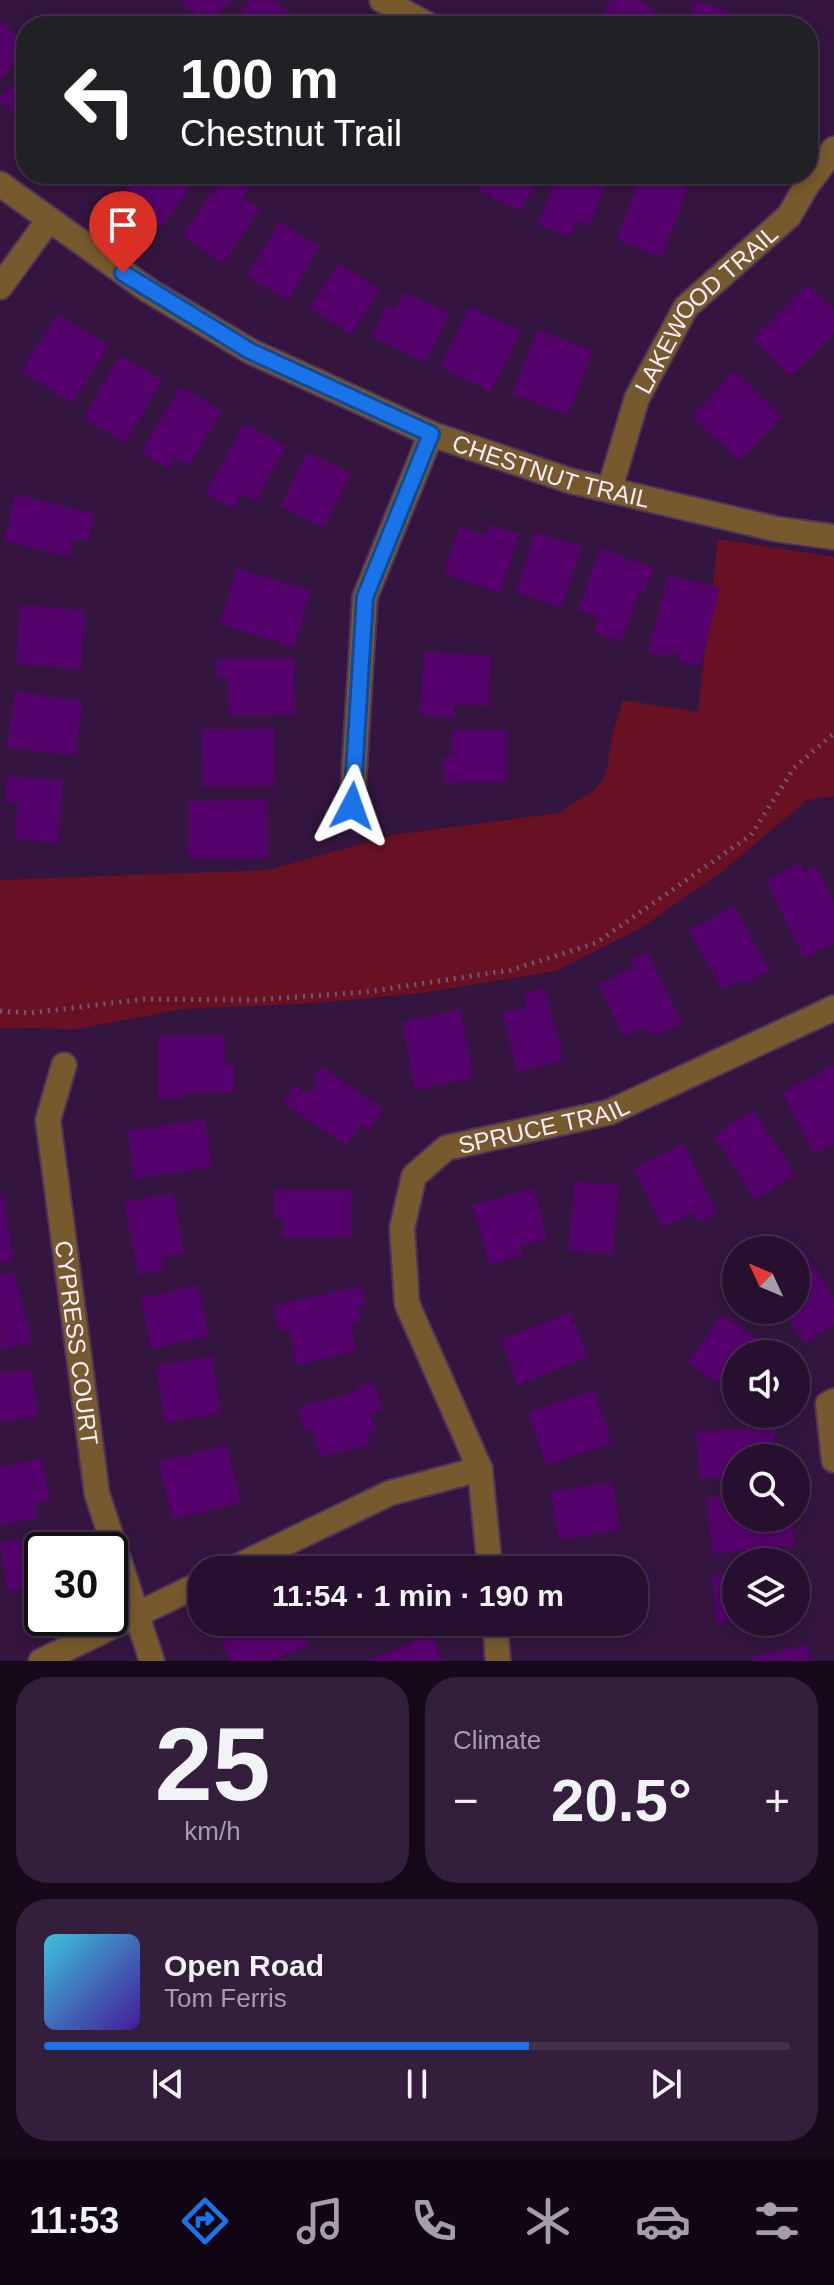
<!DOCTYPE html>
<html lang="en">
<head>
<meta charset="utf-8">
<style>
  :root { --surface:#27102f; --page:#331e3b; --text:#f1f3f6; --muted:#a49daa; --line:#43304b; --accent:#1a73e8 }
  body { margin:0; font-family:Helvetica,sans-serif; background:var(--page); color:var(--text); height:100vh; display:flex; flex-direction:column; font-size:30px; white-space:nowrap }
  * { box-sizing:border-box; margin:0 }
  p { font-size:26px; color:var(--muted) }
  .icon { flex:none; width:44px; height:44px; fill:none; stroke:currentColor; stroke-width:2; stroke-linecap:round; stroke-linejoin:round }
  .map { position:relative; height:1661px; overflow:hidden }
  .details { display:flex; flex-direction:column; gap:16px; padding:16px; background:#15091a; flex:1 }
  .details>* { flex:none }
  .banner { position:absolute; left:16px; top:16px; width:802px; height:168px; border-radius:32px; box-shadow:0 4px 12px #0003,0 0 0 2px var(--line); background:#202124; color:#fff; overflow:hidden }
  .needle { width:52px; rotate:314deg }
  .tools { position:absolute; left:722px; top:1236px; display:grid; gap:16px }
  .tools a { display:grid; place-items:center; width:88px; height:88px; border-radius:50%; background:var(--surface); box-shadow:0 4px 12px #0003,0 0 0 2px var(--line); font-size:40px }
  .speed { position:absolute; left:24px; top:1532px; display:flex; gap:16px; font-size:40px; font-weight:700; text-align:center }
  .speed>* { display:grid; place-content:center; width:104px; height:104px; border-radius:50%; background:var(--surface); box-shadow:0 4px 12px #0003,0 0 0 2px var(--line); line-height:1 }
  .speed .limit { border:4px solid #111; border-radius:12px; background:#fff; color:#111 }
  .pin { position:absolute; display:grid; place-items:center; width:68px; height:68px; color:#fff; margin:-82px -34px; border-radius:50% 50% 50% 0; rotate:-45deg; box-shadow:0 0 8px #0007 }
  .pin .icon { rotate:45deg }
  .me { position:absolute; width:88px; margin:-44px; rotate:4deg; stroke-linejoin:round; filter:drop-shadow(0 0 6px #0008) }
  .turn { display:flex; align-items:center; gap:28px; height:168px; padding:0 32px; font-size:36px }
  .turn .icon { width:104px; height:104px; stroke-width:2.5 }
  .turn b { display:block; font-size:56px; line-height:68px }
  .big { font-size:60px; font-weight:700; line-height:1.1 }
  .details .tile { flex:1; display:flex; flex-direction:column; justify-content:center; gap:12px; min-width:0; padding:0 28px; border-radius:32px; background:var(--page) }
  .details .dial { align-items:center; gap:0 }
  .dial b { font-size:104px; line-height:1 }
  .song { display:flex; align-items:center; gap:24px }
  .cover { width:96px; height:96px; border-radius:12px; background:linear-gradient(135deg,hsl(190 70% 55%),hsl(260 70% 35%)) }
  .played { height:8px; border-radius:4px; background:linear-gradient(90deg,var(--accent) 65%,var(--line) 65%) }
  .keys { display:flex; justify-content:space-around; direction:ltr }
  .heat { display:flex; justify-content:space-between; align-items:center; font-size:44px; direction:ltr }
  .details .tiles { flex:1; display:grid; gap:16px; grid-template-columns:1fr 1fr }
  .tile:last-child { grid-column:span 2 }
  .trip { position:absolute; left:188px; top:1556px; width:460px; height:80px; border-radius:32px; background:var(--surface); box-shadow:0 4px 12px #0003,0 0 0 2px var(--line); font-weight:700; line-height:80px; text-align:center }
  .tabs { display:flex; height:128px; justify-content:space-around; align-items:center; background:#100613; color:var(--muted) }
  .tabs .icon { width:56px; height:56px }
  .tabs .on { color:var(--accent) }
  .tabs b { font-size:36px; color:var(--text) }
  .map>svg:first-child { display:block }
  .green { fill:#681122 }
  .building { fill:#56026d }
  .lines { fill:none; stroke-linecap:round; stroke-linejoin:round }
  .street-casing { stroke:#50335a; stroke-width:28 }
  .path { stroke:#71587a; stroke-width:5; stroke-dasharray:2 6; stroke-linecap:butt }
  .street { stroke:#76592c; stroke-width:24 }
  .route-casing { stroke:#114b97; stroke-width:20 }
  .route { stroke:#1a73e8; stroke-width:14 }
  .labels { text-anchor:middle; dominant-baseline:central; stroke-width:8; stroke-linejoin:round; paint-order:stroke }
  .street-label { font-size:24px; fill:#faeefe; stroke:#2a0b35 }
</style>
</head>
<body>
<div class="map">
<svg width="834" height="1661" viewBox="0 0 834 1661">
  <rect width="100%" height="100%" fill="#34153f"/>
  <path class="green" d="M718 539 834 557V796L807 800 724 870 641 928 556 971 422 993 315 1003 184 1009 76 1029 0 1028V880L268 870 393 835 558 813 596 789 606 774 613 732 623 700 698 712Z"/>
  <path class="building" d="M180 0H231L209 25Z
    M250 0H273L306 26H234L231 24Z
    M611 0H638L658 12 650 26H596Z
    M696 0 742 17 739 26H686Z
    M0 20 26 45V52L0 79Z
    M26 69V125L0 101V98Z
    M87 174H111L102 186Z
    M137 174H183L194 182 161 227 120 197Z
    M224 174H236L252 185 243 198 260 209 223 264 182 236Z
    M485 174H538L522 211 478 191Z
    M557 174H609L590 226 576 221 570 237 538 225Z
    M641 174H651L688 187 662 257 616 240Z
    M279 222 320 246 289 300 247 276Z
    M339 263 380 290 351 335 309 308Z
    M808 285 834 311V334L790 377 753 339Z
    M404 292 449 313 426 362 372 337 386 306 395 310Z
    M469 307 521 331 491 392 440 367Z
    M58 314 109 346 72 403 21 371Z
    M538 330 593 351 567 415 512 394Z
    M120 355 162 380 125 443 83 418Z
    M734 371 782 417 740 461 692 416Z
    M180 387 222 411 189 466 175 458 169 469 141 452Z
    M244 423 286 446 256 501 242 494 234 509 205 494Z
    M307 452 351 474 324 528 281 506Z
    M15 494 95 514 88 541 74 538 69 557 4 541Z
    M490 525 519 534 500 592 444 574 459 527 486 535Z
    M535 532 582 547 562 607 516 592Z
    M600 548 654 568 645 592 640 590 621 642 594 632 599 618 578 610Z
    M237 568 311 591 294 647 220 624Z
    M668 575 720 588 700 666 677 661 679 654 670 652 668 657 648 653Z
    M20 605 85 610 81 669 16 664Z
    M424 652 491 656 488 706 455 704 454 717 420 715Z
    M294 658 295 715 229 716 228 678H217V659Z
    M15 691 83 701 75 756 7 747Z
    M274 728 275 786 203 787 202 729Z
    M507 729V782L444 783 443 756H453L452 730Z
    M7 776 63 780 58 843 14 839 18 802H5Z
    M267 799 268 858 189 859 188 801Z
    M800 863 804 872 816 866 834 902V943L804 958 766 880Z
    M734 906 770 970 742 985 740 980 723 990 689 931Z
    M648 952 682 1023 655 1036 653 1032 649 1034 645 1027 624 1037 599 984 634 967 631 960Z
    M545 988 563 1061 517 1072 503 1013 527 1007 524 994Z
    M460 1009 474 1078 415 1090 402 1022Z
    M225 1035V1064H234V1092L185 1093 184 1098 158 1099V1036Z
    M834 1065V1144L814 1154 782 1093Z
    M321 1066 383 1109 369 1130 361 1124 346 1146 283 1102 295 1085 309 1094 318 1082 313 1078Z
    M753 1110 795 1174 756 1200 714 1136Z
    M205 1119 212 1167 134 1179 127 1131Z
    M684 1143 717 1213 698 1222 694 1212 663 1228 634 1168Z
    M575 1182 619 1185 613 1254 568 1250Z
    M534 1188 547 1239 521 1246 523 1255 489 1264 473 1205Z
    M274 1190H351V1237H283V1219H274Z
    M173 1193 184 1253 161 1257 163 1270 138 1275 124 1202Z
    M4 1196 13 1261 0 1263V1197Z
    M801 1248 834 1298V1324L805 1343 783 1310H796V1251Z
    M14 1272 32 1342 1 1350 0 1275Z
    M198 1285 209 1336 151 1349 141 1298Z
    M361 1286 366 1304 358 1306 361 1319 351 1325 356 1351 297 1365 289 1329 279 1331 273 1306Z
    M571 1313 588 1357 518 1385 501 1340Z
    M722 1314 779 1354H736V1396L688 1363Z
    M212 1356 221 1413 165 1423 156 1366Z
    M31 1369 38 1416 0 1422V1373Z
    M375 1382 382 1411 372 1413 376 1432 367 1434 370 1445 320 1457 313 1429 304 1432 298 1407 357 1392 356 1387Z
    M594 1390 612 1443 546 1465 528 1412Z
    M774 1426 776 1458H736V1476L700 1479 696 1432Z
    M227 1445 241 1503 172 1519 158 1462Z
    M41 1458 50 1500 35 1503 38 1517 0 1525V1467Z
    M612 1482 620 1530 559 1540 551 1492Z
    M736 1495V1518H792L795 1545 712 1554 706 1498Z
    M55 1533 58 1550H42V1585L8 1591 0 1543Z
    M390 1553 440 1569 439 1570H384Z
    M643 1571 648 1602 634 1604V1572Z
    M736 1574V1621L717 1623 712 1576Z
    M235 1622H285L288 1631 300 1626 308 1646 270 1661H230L218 1629Z
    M569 1622H618V1624L571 1632Z
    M432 1634 442 1661H367Z
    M807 1645 811 1661H753L752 1657Z"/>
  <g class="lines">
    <defs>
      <g id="street">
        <path d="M382 0 430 26"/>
        <path id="s1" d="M0 184 148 290 250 351 431 434 571 481 776 529 834 537"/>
        <path d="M0 287 48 221"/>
        <path id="s2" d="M610 488 637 398 686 307 789 216 807 185 834 149"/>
        <path d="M352 806 365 597 431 434"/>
        <path id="s3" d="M64 1065 48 1120 97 1494 152 1661"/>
        <path d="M834 1401 828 1404 834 1460"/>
        <path d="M230 1570 390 1493 480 1469"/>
        <path id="s4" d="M490 1570 480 1469 407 1304 402 1228 414 1176 446 1148 610 1112 834 1008"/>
        <path d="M495 1622 498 1661"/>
        <path d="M41 1661 202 1583"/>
      </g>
    </defs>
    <use href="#street" class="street-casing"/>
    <path class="path" d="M0 1011 30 1013 145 999 254 1000 366 992 511 970 596 943 751 835 794 768 834 733"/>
    <use href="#street" class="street"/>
  </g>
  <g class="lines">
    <defs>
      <path id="route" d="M123 273 250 351 431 434 365 597 352 806"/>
    </defs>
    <use href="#route" class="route-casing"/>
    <use href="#route" class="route"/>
  </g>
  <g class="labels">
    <g class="street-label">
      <text stroke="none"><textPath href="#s2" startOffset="208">LAKEWOOD TRAIL</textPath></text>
      <text stroke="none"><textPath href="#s1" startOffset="626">CHESTNUT TRAIL</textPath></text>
      <text stroke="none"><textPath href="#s4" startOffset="554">SPRUCE TRAIL</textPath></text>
      <text stroke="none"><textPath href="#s3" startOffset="282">CYPRESS COURT</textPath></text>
    </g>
  </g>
</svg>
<div class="tools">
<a><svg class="needle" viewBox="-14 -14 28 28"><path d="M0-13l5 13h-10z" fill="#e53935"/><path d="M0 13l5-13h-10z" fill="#a49daa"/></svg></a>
<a><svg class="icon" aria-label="sound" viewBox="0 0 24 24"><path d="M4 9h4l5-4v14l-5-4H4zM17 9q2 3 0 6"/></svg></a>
<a><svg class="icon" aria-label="search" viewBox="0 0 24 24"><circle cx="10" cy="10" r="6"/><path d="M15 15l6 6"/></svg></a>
<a><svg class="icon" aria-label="layers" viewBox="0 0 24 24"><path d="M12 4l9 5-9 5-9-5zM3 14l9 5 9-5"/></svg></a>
</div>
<div class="speed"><div class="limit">30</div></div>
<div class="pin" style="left:123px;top:273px;background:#d93025"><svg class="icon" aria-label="arrive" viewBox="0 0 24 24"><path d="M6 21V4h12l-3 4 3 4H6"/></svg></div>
<svg class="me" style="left:352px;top:806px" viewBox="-20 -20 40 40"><path d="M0-17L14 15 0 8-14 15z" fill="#1a73e8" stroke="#fff" stroke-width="4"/></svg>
<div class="trip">11:54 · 1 min · 190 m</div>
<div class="banner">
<div class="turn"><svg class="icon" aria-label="left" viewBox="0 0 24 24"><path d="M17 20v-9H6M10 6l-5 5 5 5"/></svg><div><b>100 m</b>Chestnut Trail</div></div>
</div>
</div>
<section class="details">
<div class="tiles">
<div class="tile dial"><b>25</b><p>km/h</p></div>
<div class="tile"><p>Climate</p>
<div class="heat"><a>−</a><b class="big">20.5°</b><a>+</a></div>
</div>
<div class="tile">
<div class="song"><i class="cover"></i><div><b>Open Road</b><p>Tom Ferris</p></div></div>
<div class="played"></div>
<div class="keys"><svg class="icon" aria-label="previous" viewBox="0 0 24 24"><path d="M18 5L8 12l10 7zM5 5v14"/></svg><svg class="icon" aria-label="pause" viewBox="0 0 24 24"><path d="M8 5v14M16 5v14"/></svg><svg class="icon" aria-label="next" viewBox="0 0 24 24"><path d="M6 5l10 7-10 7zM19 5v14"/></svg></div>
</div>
</div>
</section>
<nav class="tabs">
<b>11:53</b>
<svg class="icon on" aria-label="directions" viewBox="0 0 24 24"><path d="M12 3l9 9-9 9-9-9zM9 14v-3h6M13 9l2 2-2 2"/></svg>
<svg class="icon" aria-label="music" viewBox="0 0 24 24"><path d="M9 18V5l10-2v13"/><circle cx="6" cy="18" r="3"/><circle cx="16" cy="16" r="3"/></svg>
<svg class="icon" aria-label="phone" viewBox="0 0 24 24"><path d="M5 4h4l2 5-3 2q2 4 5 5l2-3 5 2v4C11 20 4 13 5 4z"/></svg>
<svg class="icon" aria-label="climate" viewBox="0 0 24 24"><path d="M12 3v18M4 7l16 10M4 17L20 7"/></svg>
<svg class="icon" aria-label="car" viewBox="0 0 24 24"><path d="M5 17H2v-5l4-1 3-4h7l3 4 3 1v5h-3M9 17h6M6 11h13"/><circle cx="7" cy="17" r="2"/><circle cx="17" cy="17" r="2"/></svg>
<svg class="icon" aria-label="filters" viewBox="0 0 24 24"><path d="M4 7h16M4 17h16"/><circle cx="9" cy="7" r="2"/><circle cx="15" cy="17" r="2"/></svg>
</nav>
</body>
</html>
